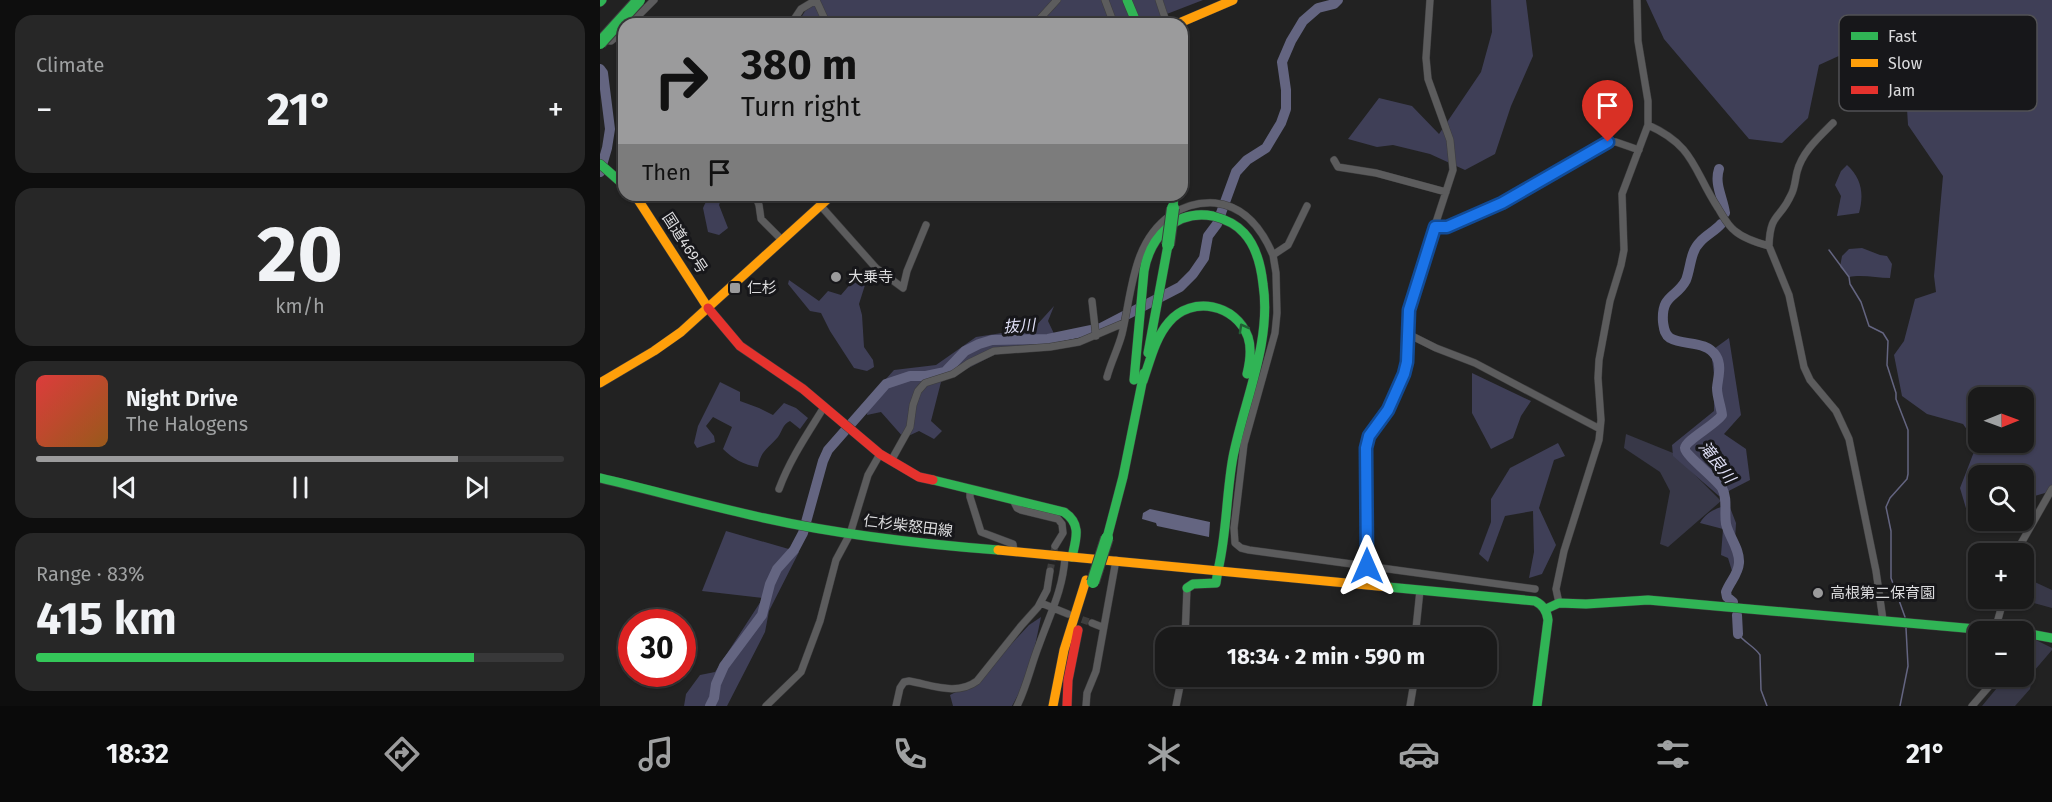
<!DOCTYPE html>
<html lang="en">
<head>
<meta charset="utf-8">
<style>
  :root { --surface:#1a1a1a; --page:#272727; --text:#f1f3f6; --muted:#9fa1a2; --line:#383839; --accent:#9b9b9c }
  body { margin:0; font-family:"Fira Sans","Noto Sans JP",sans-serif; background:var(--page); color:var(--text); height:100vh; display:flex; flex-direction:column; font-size:22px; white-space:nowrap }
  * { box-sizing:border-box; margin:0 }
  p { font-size:20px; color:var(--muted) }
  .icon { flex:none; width:33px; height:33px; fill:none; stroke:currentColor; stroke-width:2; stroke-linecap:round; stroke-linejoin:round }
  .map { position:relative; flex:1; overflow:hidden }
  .panel { display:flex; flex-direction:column; gap:15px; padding:15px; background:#0e0e0e; width:600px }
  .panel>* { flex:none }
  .top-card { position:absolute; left:18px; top:18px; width:570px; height:183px; border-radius:18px; box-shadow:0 2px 4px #0004,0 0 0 2px var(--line); background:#9b9b9c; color:#111; overflow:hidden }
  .needle { width:39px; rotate:89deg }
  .fabs { position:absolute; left:1368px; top:387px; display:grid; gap:12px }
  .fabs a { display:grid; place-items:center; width:66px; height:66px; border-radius:12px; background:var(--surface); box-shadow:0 2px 4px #0004,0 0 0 2px var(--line); font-size:30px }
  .speed { position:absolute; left:18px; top:609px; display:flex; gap:12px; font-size:30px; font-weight:700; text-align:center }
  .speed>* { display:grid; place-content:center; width:78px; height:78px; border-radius:50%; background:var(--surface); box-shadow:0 2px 4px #0004,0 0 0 2px var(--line); line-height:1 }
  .speed .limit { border:9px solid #d22; background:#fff; color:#111 }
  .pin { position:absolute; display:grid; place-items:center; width:51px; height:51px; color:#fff; margin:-62px -26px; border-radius:50% 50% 50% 0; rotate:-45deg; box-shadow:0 0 6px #0007 }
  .pin .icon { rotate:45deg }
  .me { position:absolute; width:66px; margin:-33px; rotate:0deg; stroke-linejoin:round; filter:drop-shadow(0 0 4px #0008) }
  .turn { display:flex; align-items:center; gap:21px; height:126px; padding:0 24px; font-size:27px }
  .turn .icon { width:78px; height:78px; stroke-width:2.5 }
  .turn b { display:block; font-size:42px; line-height:51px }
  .then { display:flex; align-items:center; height:57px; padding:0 24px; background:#0003; gap:12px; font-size:22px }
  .big { font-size:45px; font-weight:700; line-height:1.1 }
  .panel .tile { flex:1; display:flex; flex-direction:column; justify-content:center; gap:9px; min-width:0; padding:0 21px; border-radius:18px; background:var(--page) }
  .panel .dial { align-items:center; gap:0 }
  .dial b { font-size:78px; line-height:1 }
  .song { display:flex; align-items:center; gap:18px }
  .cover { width:72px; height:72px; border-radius:9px; background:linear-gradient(135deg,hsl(0 70% 55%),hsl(30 70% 35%)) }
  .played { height:6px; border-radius:3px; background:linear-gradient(90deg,var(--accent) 80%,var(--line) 80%) }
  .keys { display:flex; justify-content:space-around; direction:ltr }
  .heat { display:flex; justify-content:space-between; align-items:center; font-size:33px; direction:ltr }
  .charge { height:9px; border-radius:4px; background:linear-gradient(90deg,#34c759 83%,var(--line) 0) }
  .trip { position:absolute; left:555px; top:627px; width:342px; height:60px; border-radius:18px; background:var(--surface); box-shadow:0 2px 4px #0004,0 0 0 2px var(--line); font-weight:700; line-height:60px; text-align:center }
  .tab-bar { display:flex; height:96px; justify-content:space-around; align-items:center; background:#0a0a0a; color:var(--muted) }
  .tab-bar .icon { width:42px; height:42px }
  .tab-bar .on { color:var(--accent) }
  .tab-bar b { font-size:27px; color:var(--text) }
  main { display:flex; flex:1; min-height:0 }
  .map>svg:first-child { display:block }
  .green { fill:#383848 }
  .forest { fill:#3f3f57; fill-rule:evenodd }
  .water { fill:#646581 }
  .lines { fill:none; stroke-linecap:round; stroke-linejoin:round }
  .stream { stroke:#646581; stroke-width:1.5 }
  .river { stroke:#646581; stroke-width:10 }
  .street-tunnel { stroke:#3e3e3e; stroke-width:7; stroke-dasharray:7 3.5; stroke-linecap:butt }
  .street-casing { stroke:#3d3d3e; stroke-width:8 }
  .fast-casing { stroke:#3d3d3e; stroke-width:10 }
  .slow-casing { stroke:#3d3d3e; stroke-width:10 }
  .jam-casing { stroke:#3d3d3e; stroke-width:10 }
  .street { stroke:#5c5c5d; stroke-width:7 }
  .fast { stroke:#30b455; stroke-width:9 }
  .slow { stroke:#ff9f0a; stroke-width:9 }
  .jam { stroke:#e5322d; stroke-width:9 }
  .fast-bridge-casing { stroke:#3d3d3e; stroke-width:14; stroke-linecap:butt }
  .fast-bridge { stroke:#30b455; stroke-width:12 }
  .oneway { stroke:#225e35 }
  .route-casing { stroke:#114b97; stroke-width:15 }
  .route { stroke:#1a73e8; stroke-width:10 }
  .poi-dot { fill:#9b9b9c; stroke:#17171a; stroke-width:2 }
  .labels { text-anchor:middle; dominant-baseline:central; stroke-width:6; stroke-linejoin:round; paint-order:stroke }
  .street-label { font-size:15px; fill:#dcdcde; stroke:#17171a }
  .poi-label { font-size:15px; fill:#dcdcde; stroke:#17171a; text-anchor:start }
  .water-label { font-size:16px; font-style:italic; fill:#dfdff6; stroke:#17171a }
  .key { fill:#17171a; stroke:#525255; stroke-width:1.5 }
  .key-label { font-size:16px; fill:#dcdcde }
</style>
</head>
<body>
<main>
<section class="panel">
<div class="tile"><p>Climate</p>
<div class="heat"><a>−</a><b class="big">21°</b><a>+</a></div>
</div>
<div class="tile dial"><b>20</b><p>km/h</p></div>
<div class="tile">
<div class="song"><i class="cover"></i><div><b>Night Drive</b><p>The Halogens</p></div></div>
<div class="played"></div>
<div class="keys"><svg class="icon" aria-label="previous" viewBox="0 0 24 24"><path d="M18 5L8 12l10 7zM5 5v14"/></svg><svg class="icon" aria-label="pause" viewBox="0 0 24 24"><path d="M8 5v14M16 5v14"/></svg><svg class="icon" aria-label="next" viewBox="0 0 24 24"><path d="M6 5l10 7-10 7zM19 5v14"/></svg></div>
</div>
<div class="tile"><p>Range · 83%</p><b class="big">415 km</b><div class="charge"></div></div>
</section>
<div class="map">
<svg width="1452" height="706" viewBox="0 0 1452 706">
  <rect width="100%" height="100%" fill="#222"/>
  <path class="green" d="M1026 434 1073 453 1121 501 1068 547 1060 544 1070 491 1060 472 1024 448Z
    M1424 577 1452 590V608L1420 599 1424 598Z
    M1436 640 1452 648V650L1434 671 1430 689 1415 706H1382L1406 677 1424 676V656Z"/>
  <path class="forest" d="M212 0H603L541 24H197Z
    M891 0H926L933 56 911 106 895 154 865 170 830 154 793 145 777 147 748 139 779 98 812 106 839 134 881 72 892 32Z
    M1046 0H1452V491L1424 499V476H1378V512L1368 515 1360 488 1377 444 1363 424 1327 414 1302 396 1294 355 1304 341 1315 299 1336 292 1334 276 1343 176 1308 125 1302 27 1219 65 1208 118 1182 143 1149 139 1064 39ZM1378 398H1424V442H1378Z
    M1247 165C1262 179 1264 194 1259 213L1237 216 1241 196 1235 185 1241 171Z
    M109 195H123L119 205 128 228 119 235 108 232 103 208Z
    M1262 248 1280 255 1287 256 1292 264 1290 278C1277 278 1262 274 1249 277L1240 267 1242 256 1249 249Z
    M189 280 219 301 228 291 241 295 253 281 259 285H265L259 304 262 315 264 347 273 360 274 367 267 371 254 368 230 331 221 313 210 311 188 284Z
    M454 306 448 321 457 340 438 348 394 355 341 382 331 421 342 431 334 439 319 431 304 438 281 412 267 415 269 398 294 370 336 365 376 337 434 328Z
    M1129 338 1141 415 1124 434 1146 449 1150 480 1119 496 1073 456 1072 445 1114 411V375L1111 351Z
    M872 373 931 401 921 416 913 438 891 449 872 413Z
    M120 382 140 392V401L159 408 173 415 184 403 196 408 208 418 200 429 190 421C182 425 183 430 178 437 168 449 161 450 158 467 144 465 133 459 123 449L132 427 113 417 106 426 114 436 115 442 97 448 94 443 98 426Z
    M958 443 965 456 954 460 939 508 956 545 942 574 929 578 934 552 933 511 905 516 888 562 879 554 891 522V499L910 468Z
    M1129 505 1136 523 1135 540 1138 560 1135 569 1132 571 1128 558 1121 555 1123 529 1100 523C1106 512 1118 507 1129 505Z
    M126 531 199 552 169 611 165 632 127 706H84L86 694 100 675 115 672 163 598 102 591Z
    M441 617 429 675 412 706H353L350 695 377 681 429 625Z"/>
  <path class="water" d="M550 509 610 522 609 537 557 526 556 523 542 519 543 513Z"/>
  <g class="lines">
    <path class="stream" d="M1229 250 1249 277 1250 284 1261 302 1269 326 1283 333 1288 341 1287 365 1296 393V399L1308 430V474L1307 479 1290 498 1286 507 1291 531V578L1305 617
      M1138 634C1145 643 1155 647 1160 655L1161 690 1167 706
      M1300 706 1308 666 1306 628"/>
    <path class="river" d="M0 69 3 73 10 129 7 148 0 172
      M1119 169C1114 184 1123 198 1125 213
      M1121 224C1115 231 1106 235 1100 242 1090 252 1091 267 1086 280 1077 298 1061 294 1063 322 1064 328 1064 334 1070 338 1084 346 1106 340 1116 356 1122 366 1118 377 1117 388 1117 397 1121 406 1122 415 1115 425 1086 440 1085 448 1084 454 1116 479 1122 488 1128 499 1124 512 1126 524 1129 537 1140 549 1139 563 1138 575 1130 581 1126 592L1127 597 1133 602
      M1137 615 1138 634
      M110 706 114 698 116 684 124 666 162 615 170 584 177 569 194 550 203 533 223 461 228 450 286 384 310 376H326L345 372 365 351 379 344 392 340 448 339 501 328 580 287 593 274 604 258 608 236 617 224 636 172 647 160 666 148 681 123 686 109V90L682 62 691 41 703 21 718 8 734 4 738 0"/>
    <path class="street-tunnel" d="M450 571 455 546
      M472 616 492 623"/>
    <defs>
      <path id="street" d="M216 0 227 24
        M505 0 514 24
        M559 0 567 24
        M30 24 54 0
        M191 24 201 9 216 0
        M435 24 457 0
        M2 40 11 41 24 30
        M1048 125C1095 146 1093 170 1118 208 1123 216 1127 225 1135 231 1143 238 1158 243 1169 246L1189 295 1204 367 1210 380 1236 411 1249 439 1276 571 1283 620
        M734 160 738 167 776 173 846 192
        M155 195 159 205 161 219 182 240
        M220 205 276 268 303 288 307 271 326 225
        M707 206 688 245 673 255 676 273 677 313 675 333 644 444 634 528 635 543 641 548 649 550 935 589
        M835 227H847L902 203 1008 142H1016L1039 150
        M1169 246C1170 212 1180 220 1191 195 1195 188 1195 180 1197 172 1202 152 1219 137 1233 123
        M492 301 496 336
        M808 334 836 348 875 363 1000 429
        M507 377C511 362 518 349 522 334 532 292 532 242 571 215 584 206 599 202 615 203 645 206 662 229 673 255
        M291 461 310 427 313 405 318 391 325 383 353 374 369 363 394 351 450 347 479 342 524 323
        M179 489C190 459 208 433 224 407
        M370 489V497L381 532 413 544 414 552
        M413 500 417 508 421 510 458 519 462 524 463 533 455 546
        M1415 554 1452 489
        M766 584V448C770 433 778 424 786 412 793 401 800 387 804 374 813 350 806 322 812 296L853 170 850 140 828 79 826 58 830 0
        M441 603 468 614
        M959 603 956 589 964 551 999 440 1001 420 998 378 999 360 1010 301 1021 265 1024 250 1022 194 1048 125V101L1038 41 1037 0
        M492 623 502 627
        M1395 630 1404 598
        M585 638 587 588
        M815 638 820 590
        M166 706 201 672 220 621 236 560 250 534 268 475 280 454
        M296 706 300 688 304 682 309 681C332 685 357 696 377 681L421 626 438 607 447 590 450 571
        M417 706C427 686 431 665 439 645 450 614 463 590 465 557
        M486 706 487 693 496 671 516 560
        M576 706 582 676
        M810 706 815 676
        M1372 706 1398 676"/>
      <path id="fast" d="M527 0 537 24
        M0 2 2 0
        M0 164 24 185
        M573 208 574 195
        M548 353 568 245
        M534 380 544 271C550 237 576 209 613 216 625 219 636 224 644 233 657 247 661 266 663 284 672 342 644 401 633 457 626 495 627 533 618 570
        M543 381C550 361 555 338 569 322 592 295 636 304 648 337 652 349 650 362 647 374
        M0 478C55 491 109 506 164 518 241 535 320 544 398 550
        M333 480 464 512C482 524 476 539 472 557
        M507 538 523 477 544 373
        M788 587 935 601C943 605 947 611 948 620L937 706
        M587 588 593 584 616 583 618 570
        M946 609 959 603 986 604 1048 600 1410 632
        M1424 633 1452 638"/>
      <path id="slow" d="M577 24 633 0
        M35 195 108 308
        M0 383 54 351 81 332 232 195
        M398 550 788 587
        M453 706 464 650 486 580"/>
      <path id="jam" d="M108 308 140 346 203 389 280 454 319 477 333 480
        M467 706 468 680 478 630"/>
    </defs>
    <use href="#street" class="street-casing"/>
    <use href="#fast" class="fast-casing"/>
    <use href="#slow" class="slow-casing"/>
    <use href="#jam" class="jam-casing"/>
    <use href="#street" class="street"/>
    <use href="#fast" class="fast"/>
    <use href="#slow" class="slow"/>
    <use href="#jam" class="jam"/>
    <defs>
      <path id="fast-bridge" d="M0 43 39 0
        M568 245 573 208
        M493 582 507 538"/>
    </defs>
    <use href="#fast-bridge" class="fast-bridge-casing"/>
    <use href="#fast-bridge" class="fast-bridge"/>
  </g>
  <defs><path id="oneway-chevron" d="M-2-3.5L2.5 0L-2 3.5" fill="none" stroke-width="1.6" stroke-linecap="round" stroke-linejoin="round" transform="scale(1.5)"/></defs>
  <use class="oneway" href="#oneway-chevron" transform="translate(643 328) rotate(-119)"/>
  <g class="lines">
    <defs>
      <path id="route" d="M767 566 766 448 769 436 788 410 804 374 807 362 809 310 835 227H847L902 203 1008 142"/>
    </defs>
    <use href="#route" class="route-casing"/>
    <use href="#route" class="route"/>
  </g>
  <g class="poi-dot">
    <circle cx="236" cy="277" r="6"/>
    <rect x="129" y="282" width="12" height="12" rx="3"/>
    <circle cx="1218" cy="593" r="6"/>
  </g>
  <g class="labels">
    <g class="street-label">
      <text transform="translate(85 243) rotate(57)">国道469号</text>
      <text transform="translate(308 526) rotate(7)">仁杉柴怒田線</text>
    </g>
    <g class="poi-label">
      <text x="248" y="277">大乗寺</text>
      <text x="147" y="288">仁杉</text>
      <text x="1230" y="593">高根第二保育園</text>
    </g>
    <g class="water-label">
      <text transform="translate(419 326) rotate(-4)">抜川</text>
      <text transform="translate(1117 462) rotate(52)">滝良川</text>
    </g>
  </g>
  <rect x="1239" y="15" width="198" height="96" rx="9" class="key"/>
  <rect x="1251" y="32" width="27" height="8" fill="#30b455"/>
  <rect x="1251" y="59" width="27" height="8" fill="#ff9f0a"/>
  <rect x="1251" y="86" width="27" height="8" fill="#e5322d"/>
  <g class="key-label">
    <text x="1288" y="42">Fast</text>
    <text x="1288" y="69">Slow</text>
    <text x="1288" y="96">Jam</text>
  </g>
</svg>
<div class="fabs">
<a><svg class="needle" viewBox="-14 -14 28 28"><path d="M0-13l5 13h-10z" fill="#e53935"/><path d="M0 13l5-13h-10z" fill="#9fa1a2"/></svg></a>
<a><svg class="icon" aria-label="search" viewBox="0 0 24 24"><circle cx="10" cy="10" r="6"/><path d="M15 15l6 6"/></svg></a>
<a>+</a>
<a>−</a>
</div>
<div class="speed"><div class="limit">30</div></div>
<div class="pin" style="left:1008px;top:142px;background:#d93025"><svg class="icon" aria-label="arrive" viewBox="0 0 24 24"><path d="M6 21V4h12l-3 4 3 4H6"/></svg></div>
<svg class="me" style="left:767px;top:566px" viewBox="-20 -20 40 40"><path d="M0-17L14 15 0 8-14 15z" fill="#1a73e8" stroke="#fff" stroke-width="4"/></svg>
<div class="trip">18:34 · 2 min · 590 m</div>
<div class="top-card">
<div class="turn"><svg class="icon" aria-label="right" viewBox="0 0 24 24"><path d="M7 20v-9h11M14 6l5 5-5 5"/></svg><div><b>380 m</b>Turn right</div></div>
<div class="then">Then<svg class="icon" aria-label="arrive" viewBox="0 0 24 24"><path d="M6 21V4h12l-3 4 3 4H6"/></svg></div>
</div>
</div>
</main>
<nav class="tab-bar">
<b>18:32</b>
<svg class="icon on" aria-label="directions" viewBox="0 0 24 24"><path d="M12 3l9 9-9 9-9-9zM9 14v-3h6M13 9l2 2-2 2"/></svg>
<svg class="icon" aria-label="music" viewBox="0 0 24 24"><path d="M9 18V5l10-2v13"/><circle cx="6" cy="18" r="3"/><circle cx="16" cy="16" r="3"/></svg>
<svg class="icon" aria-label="phone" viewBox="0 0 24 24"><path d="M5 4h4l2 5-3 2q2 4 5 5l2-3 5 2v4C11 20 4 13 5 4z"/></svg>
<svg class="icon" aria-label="climate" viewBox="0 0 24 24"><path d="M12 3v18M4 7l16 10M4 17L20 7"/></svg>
<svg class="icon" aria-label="car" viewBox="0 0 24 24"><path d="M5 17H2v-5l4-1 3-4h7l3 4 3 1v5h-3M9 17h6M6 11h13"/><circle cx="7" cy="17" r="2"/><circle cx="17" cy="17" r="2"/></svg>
<svg class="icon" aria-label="filters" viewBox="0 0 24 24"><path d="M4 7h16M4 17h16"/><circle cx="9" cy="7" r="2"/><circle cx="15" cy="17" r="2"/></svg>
<b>21°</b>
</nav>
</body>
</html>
